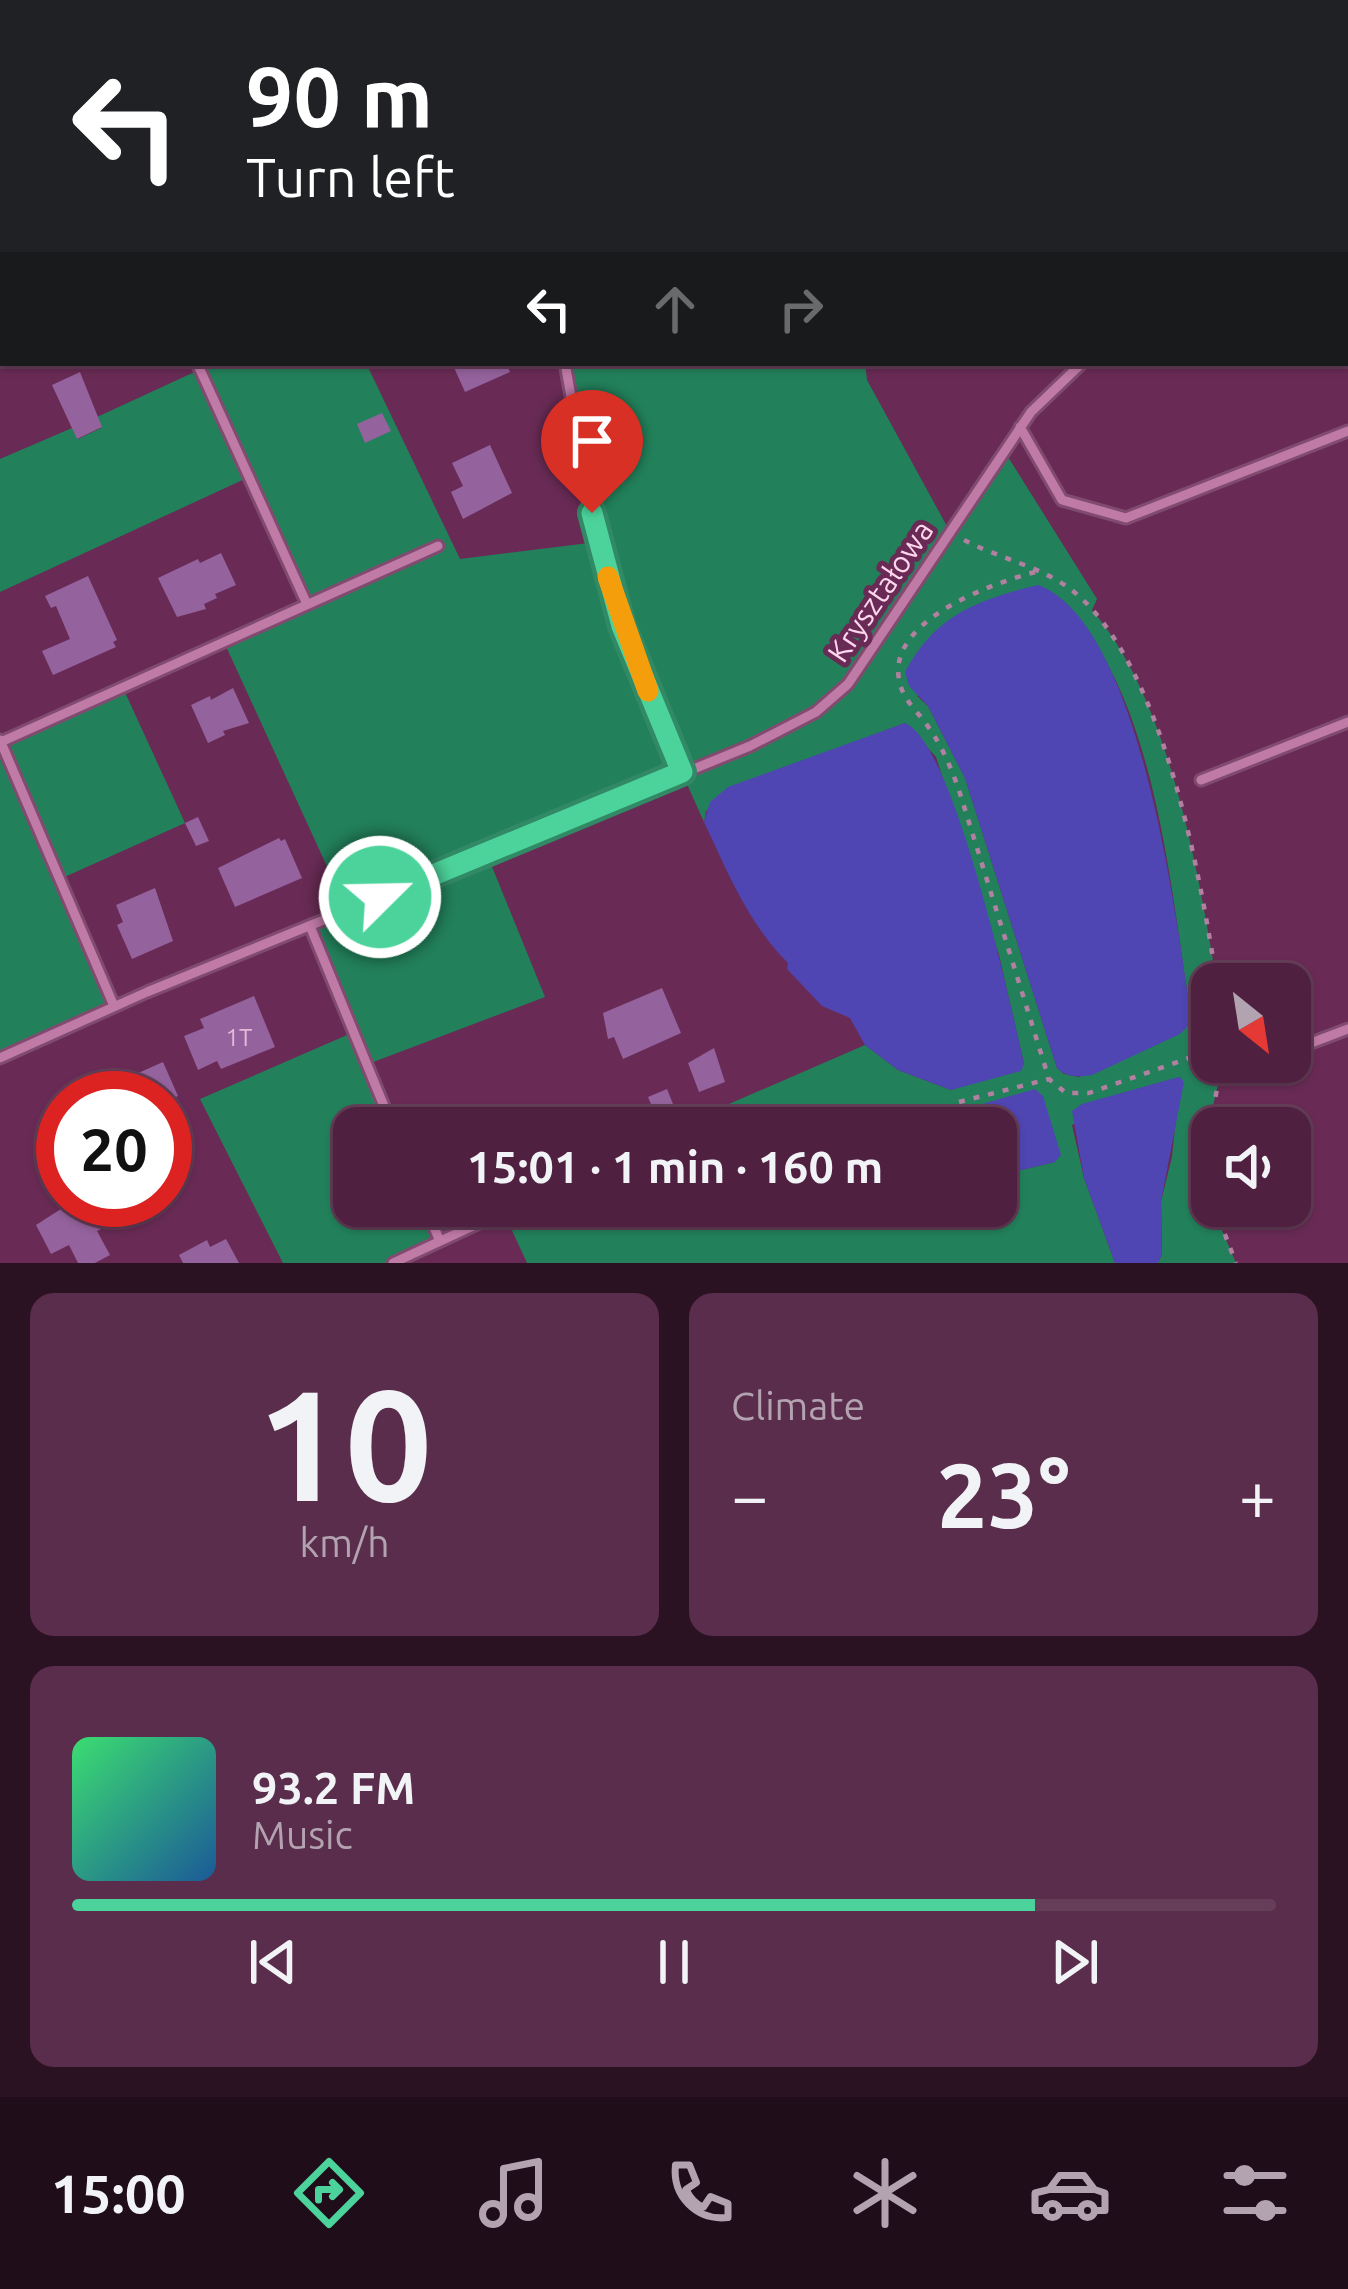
<!DOCTYPE html>
<html lang="en">
<head>
<meta charset="utf-8">
<style>
  :root { --surface:#4f2040; --page:#592d4b; --text:#f1f3f6; --muted:#b3a3b1; --line:#663e59; --accent:#4cd39b }
  body { margin:0; font-family:Ubuntu,sans-serif; background:var(--page); color:var(--text); height:100vh; display:flex; flex-direction:column; font-size:45px; white-space:nowrap }
  * { box-sizing:border-box; margin:0 }
  p { font-size:39px; color:var(--muted) }
  .icon { flex:none; width:66px; height:66px; fill:none; stroke:currentColor; stroke-width:2; stroke-linecap:round; stroke-linejoin:round }
  .map { position:relative; height:1263px; overflow:hidden }
  .side { display:flex; flex-direction:column; gap:30px; padding:30px; background:#2b1223; flex:1 }
  .side>* { flex:none }
  .hud { position:absolute; left:0px; top:0px; width:1350px; height:366px; box-shadow:0 3px 9px #0004,0 0 0 3px var(--line); background:#202124; color:#fff; overflow:hidden }
  .needle { width:78px; rotate:150deg }
  .fabs { position:absolute; left:1191px; top:963px; display:grid; gap:24px }
  .fabs a { display:grid; place-items:center; width:120px; height:120px; border-radius:24px; background:var(--surface); box-shadow:0 3px 9px #0004,0 0 0 3px var(--line); font-size:60px }
  .speed { position:absolute; left:36px; top:1071px; display:flex; gap:24px; font-size:60px; font-weight:700; text-align:center }
  .speed>* { display:grid; place-content:center; width:156px; height:156px; border-radius:50%; background:var(--surface); box-shadow:0 3px 9px #0004,0 0 0 3px var(--line); line-height:1 }
  .speed .limit { border:18px solid #d22; background:#fff; color:#111 }
  .pin { position:absolute; display:grid; place-items:center; width:102px; height:102px; color:#fff; margin:-123px -51px; border-radius:50% 50% 50% 0; rotate:-45deg; box-shadow:0 0 12px #0007 }
  .pin .icon { rotate:45deg }
  .me { position:absolute; width:132px; margin:-66px; rotate:67deg; stroke-linejoin:round; filter:drop-shadow(0 0 9px #0008) }
  .turn { display:flex; align-items:center; gap:42px; height:252px; padding:0 48px; font-size:54px }
  .turn .icon { width:156px; height:156px; stroke-width:2.5 }
  .turn b { display:block; font-size:84px; line-height:102px }
  .lanes { display:flex; align-items:center; height:114px; padding:0 48px; background:#0003; justify-content:center; gap:60px; direction:ltr }
  .lanes .off { opacity:.35 }
  .big { font-size:90px; font-weight:700; line-height:1.1 }
  .side .tile { flex:1; display:flex; flex-direction:column; justify-content:center; gap:18px; min-width:0; padding:0 42px; border-radius:24px; background:var(--page) }
  .side .dial { align-items:center; gap:0 }
  .dial b { font-size:156px; line-height:1 }
  .song { display:flex; align-items:center; gap:36px }
  .cover { width:144px; height:144px; border-radius:18px; background:linear-gradient(135deg,hsl(140 70% 55%),hsl(210 70% 35%)) }
  .played { height:12px; border-radius:6px; background:linear-gradient(90deg,var(--accent) 80%,var(--line) 80%) }
  .keys { display:flex; justify-content:space-around; direction:ltr }
  .heat { display:flex; justify-content:space-between; align-items:center; font-size:66px; direction:ltr }
  .side .tiles { flex:1; display:grid; gap:30px; grid-template-columns:1fr 1fr }
  .tile:last-child { grid-column:span 2 }
  .trip { position:absolute; left:333px; top:1107px; width:684px; height:120px; border-radius:24px; background:var(--surface); box-shadow:0 3px 9px #0004,0 0 0 3px var(--line); font-weight:700; line-height:120px; text-align:center }
  .tabs { display:flex; height:192px; justify-content:space-around; align-items:center; background:#200d1a; color:var(--muted) }
  .tabs .icon { width:84px; height:84px }
  .tabs .current { color:var(--accent) }
  .tabs b { font-size:54px; color:var(--text) }
  .map>svg:first-child { display:block }
  .green { fill:#22815b; fill-rule:evenodd }
  .water { fill:#4f45b3 }
  .building { fill:#94629c }
  .lines { fill:none; stroke-linecap:round; stroke-linejoin:round }
  .lane-casing { stroke:#814b70; stroke-width:15 }
  .path { stroke:#b380a1; stroke-width:4.5; stroke-dasharray:6 9; stroke-linecap:butt }
  .lane { stroke:#bf7aa6; stroke-width:9 }
  .route-casing { stroke:#318965; stroke-width:30 }
  .route { stroke:#4cd39b; stroke-width:21 }
  .slow { stroke:#f59e0b; stroke-width:21 }
  .labels { text-anchor:middle; dominant-baseline:central; stroke-width:10; stroke-linejoin:round; paint-order:stroke }
  .number-label { font-size:24px; fill:#e4bada }
  .street-label { font-size:30px; fill:#fed7ee; stroke:#692b55 }
</style>
</head>
<body>
<div class="map">
<svg width="1348" height="1263" viewBox="0 0 1348 1263">
  <rect width="100%" height="100%" fill="#692b55"/>
  <path class="green" d="M214 363H366L460 559 597 542 565 363H865L867 380 949 530 1003 449 1097 599 1092 610C1169 699 1198 869 1217 984H1212V1062H1222C1218 1093 1206 1124 1205 1156 1202 1194 1222 1228 1236 1263H1158L1162 1254 1161 1201 1172 1157 1180 1077 1132 1091 1072 1125 1084 1178 1115 1263H527L503 1211 516 1206H996V1176L1055 1162 1043 1096 956 1122 958 1128H695L692 1120 865 1045 898 1070 951 1090 1024 1064 999 955 936 757 905 723 818 756 706 811 704 822 682 773 486 852 545 997 368 1064 393 1128H354V1206H425L439 1239 393 1263H283L200 1099 354 1032 310 926 347 910 224 642 305 603 249 477 0 592V459L72 428 78 439 101 428 97 417ZM1092 638C1159 738 1172 898 1191 1016L1188 1026 1079 1077 1064 1074 1057 1068 965 778 928 706 917 696Z
    M123 688 185 823 60 879 114 1006 0 1058V740Z"/>
  <path class="water" d="M1038 585C1141 623 1176 918 1191 1016L1188 1026 1180 1034 1092 1075C1079 1077 1067 1078 1057 1068L965 778 928 706 909 686 905 672C936 614 978 600 1038 585Z
    M905 723C954 743 1011 1005 1024 1064L1021 1071 951 1090 898 1070 865 1045 850 1018 822 1006 787 969 788 963C749 925 727 871 704 822L710 802 728 787Z
    M1175 1078 1180 1077 1184 1082 1161 1201 1162 1254 1158 1263H1115L1084 1178 1072 1111 1082 1104Z
    M1035 1089 1043 1096 1061 1155 1055 1162 996 1176V1128H958L956 1122 965 1109Z"/>
  <path class="building" d="M452 363H506L510 372 465 392Z
    M80 372 102 427 77 439 52 385Z
    M382 413 391 431 365 443 357 424Z
    M490 445 512 493 463 519 451 492 463 486 452 463Z
    M221 553 236 585 215 594 217 598 204 604 206 609 177 617 158 578 198 559 200 563Z
    M88 576 117 640 113 642 116 647 53 675 42 651 70 639 56 606 51 608 45 596Z
    M233 688 249 723 223 731 225 735 208 743 191 705 210 696 211 700Z
    M198 817 209 841 196 846 185 823Z
    M279 838 281 841 285 839 302 878 235 907 218 868Z
    M155 888 173 941 132 959 117 925 123 922 116 905Z
    M662 988 681 1033 623 1059 614 1037 608 1039 603 1013Z
    M254 996 275 1047 221 1069 217 1061 198 1070 184 1036 204 1028 200 1019Z
    M714 1048 725 1082 699 1092 688 1063Z
    M163 1062 178 1096 165 1102V1098H110L107 1092 120 1086 118 1082Z
    M667 1089 677 1114 658 1121 648 1097Z
    M503 1111 510 1128H463Z
    M75 1200H102L113 1223 97 1231 110 1255 95 1263H78L69 1245 51 1254 36 1225Z
    M226 1239 239 1263H183L179 1255 207 1240 210 1247Z"/>
  <g class="lines">
    <defs>
      <path id="lane" d="M1347 232H1348
        M0 290 3 289
        M197 363 306 602
        M565 363 597 542 622 626 683 773
        M1020 427 1062 500 1126 518 1348 431
        M0 740 114 1006
        M1 742 438 546
        M1201 780 1348 722
        M310 926 393 1128
        M1290 1051 1348 1029
        M0 1058 147 992 750 746 816 712 848 684 1031 412 1082 363
        M1257 1064 1261 1062
        M425 1206 439 1239
        M393 1263 516 1206"/>
    </defs>
    <use href="#lane" class="lane-casing"/>
    <path class="path" d="M964 540C998 558 1043 567 1073 591 1163 664 1200 873 1217 984
      M1035 572C990 584 876 624 902 690 908 705 921 715 929 728 942 746 950 766 958 787L1049 1079 1066 1093H1089L1212 1050
      M959 1102 1049 1079
      M1212 1200 1204 1159 1222 1062
      M1214 1206 1236 1263"/>
    <use href="#lane" class="lane"/>
  </g>
  <g class="lines">
    <defs>
      <path id="route" d="M380 897 682 772 622 626 592 513"/>
    </defs>
    <use href="#route" class="route-casing"/>
    <use href="#route" class="route"/>
    <path class="slow" d="M608 577 648 691"/>
  </g>
  <g class="labels">
    <g class="number-label">
      <text x="239" y="1037">1T</text>
    </g>
    <g class="street-label">
      <text transform="translate(880 591) rotate(-56)">Kryształowa</text>
    </g>
  </g>
</svg>
<div class="fabs">
<a><svg class="needle" viewBox="-14 -14 28 28"><path d="M0-13l5 13h-10z" fill="#e53935"/><path d="M0 13l5-13h-10z" fill="#b3a3b1"/></svg></a>
<a><svg class="icon" aria-label="sound" viewBox="0 0 24 24"><path d="M4 9h4l5-4v14l-5-4H4zM17 9q2 3 0 6"/></svg></a>
</div>
<div class="speed"><div class="limit">20</div></div>
<div class="pin" style="left:592px;top:513px;background:#d93025"><svg class="icon" aria-label="arrive" viewBox="0 0 24 24"><path d="M6 21V4h12l-3 4 3 4H6"/></svg></div>
<svg class="me" style="left:380px;top:897px" viewBox="-20 -20 40 40"><circle r="17" fill="#4cd39b" stroke="#fff" stroke-width="3"/><path d="M0-11L8 9 0 5-8 9z" fill="#fff"/></svg>
<div class="trip">15:01 · 1 min · 160 m</div>
<div class="hud">
<div class="turn"><svg class="icon" aria-label="left" viewBox="0 0 24 24"><path d="M17 20v-9H6M10 6l-5 5 5 5"/></svg><div><b>90 m</b>Turn left</div></div>
<div class="lanes"><svg class="icon" aria-label="left" viewBox="0 0 24 24"><path d="M17 20v-9H6M10 6l-5 5 5 5"/></svg><svg class="icon off" aria-label="ahead" viewBox="0 0 24 24"><path d="M12 20V5M6 11l6-6 6 6"/></svg><svg class="icon off" aria-label="right" viewBox="0 0 24 24"><path d="M7 20v-9h11M14 6l5 5-5 5"/></svg></div>
</div>
</div>
<section class="side">
<div class="tiles">
<div class="tile dial"><b>10</b><p>km/h</p></div>
<div class="tile"><p>Climate</p>
<div class="heat"><a>−</a><b class="big">23°</b><a>+</a></div>
</div>
<div class="tile">
<div class="song"><i class="cover"></i><div><b>93.2 FM</b><p>Music</p></div></div>
<div class="played"></div>
<div class="keys"><svg class="icon" aria-label="previous" viewBox="0 0 24 24"><path d="M18 5L8 12l10 7zM5 5v14"/></svg><svg class="icon" aria-label="pause" viewBox="0 0 24 24"><path d="M8 5v14M16 5v14"/></svg><svg class="icon" aria-label="next" viewBox="0 0 24 24"><path d="M6 5l10 7-10 7zM19 5v14"/></svg></div>
</div>
</div>
</section>
<nav class="tabs">
<b>15:00</b>
<svg class="icon current" aria-label="directions" viewBox="0 0 24 24"><path d="M12 3l9 9-9 9-9-9zM9 14v-3h6M13 9l2 2-2 2"/></svg>
<svg class="icon" aria-label="music" viewBox="0 0 24 24"><path d="M9 18V5l10-2v13"/><circle cx="6" cy="18" r="3"/><circle cx="16" cy="16" r="3"/></svg>
<svg class="icon" aria-label="phone" viewBox="0 0 24 24"><path d="M5 4h4l2 5-3 2q2 4 5 5l2-3 5 2v4C11 20 4 13 5 4z"/></svg>
<svg class="icon" aria-label="climate" viewBox="0 0 24 24"><path d="M12 3v18M4 7l16 10M4 17L20 7"/></svg>
<svg class="icon" aria-label="car" viewBox="0 0 24 24"><path d="M5 17H2v-5l4-1 3-4h7l3 4 3 1v5h-3M9 17h6M6 11h13"/><circle cx="7" cy="17" r="2"/><circle cx="17" cy="17" r="2"/></svg>
<svg class="icon" aria-label="filters" viewBox="0 0 24 24"><path d="M4 7h16M4 17h16"/><circle cx="9" cy="7" r="2"/><circle cx="15" cy="17" r="2"/></svg>
</nav>
</body>
</html>
